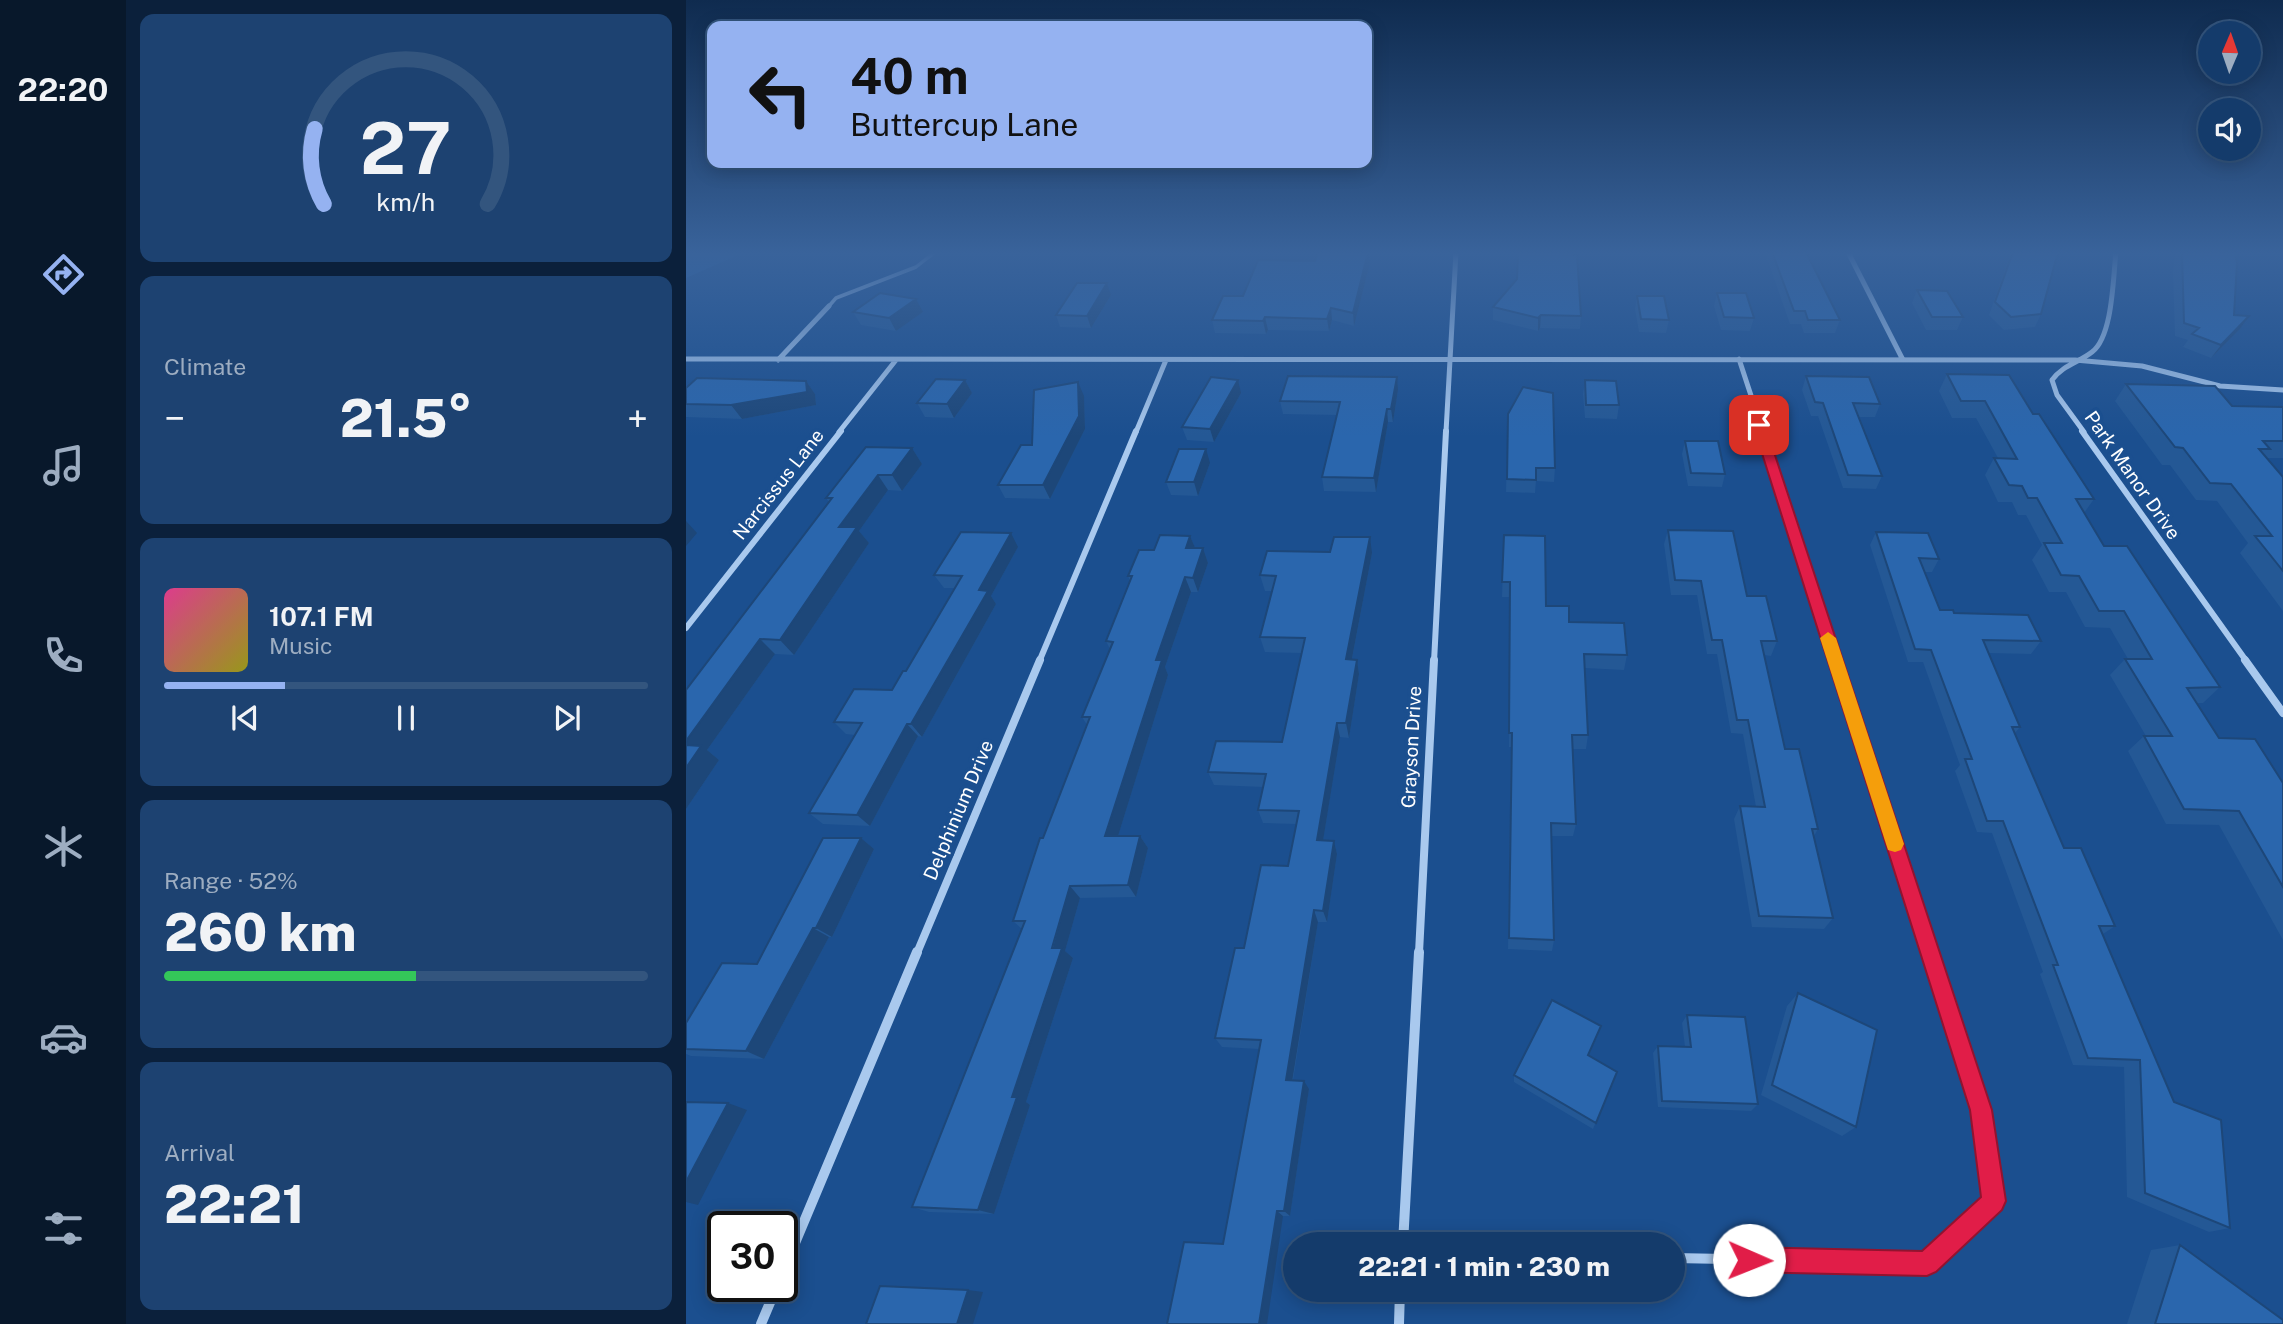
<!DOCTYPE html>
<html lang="en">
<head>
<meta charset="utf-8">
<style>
  :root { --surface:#143b6b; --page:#1d4271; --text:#f1f3f6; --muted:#9dadc1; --line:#33557e; --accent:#95b2f1 }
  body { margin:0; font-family:"Public Sans",sans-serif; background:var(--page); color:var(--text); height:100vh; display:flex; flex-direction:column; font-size:26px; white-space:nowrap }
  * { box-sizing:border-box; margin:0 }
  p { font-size:23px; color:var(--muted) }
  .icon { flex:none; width:38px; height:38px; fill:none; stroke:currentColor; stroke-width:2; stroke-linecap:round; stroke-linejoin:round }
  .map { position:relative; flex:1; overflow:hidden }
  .drawer { display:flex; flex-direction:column; gap:14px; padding:14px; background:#0b203b; width:560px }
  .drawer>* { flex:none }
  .top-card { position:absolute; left:21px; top:21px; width:665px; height:147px; border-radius:14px; box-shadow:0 4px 18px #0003,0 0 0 2px var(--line); background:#95b2f1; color:#111; overflow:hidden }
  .needle { width:46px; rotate:2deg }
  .controls { position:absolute; left:1512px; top:21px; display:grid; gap:14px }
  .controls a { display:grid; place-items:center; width:63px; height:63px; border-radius:50%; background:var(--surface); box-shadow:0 4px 18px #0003,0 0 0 2px var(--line); font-size:35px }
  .speed { position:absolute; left:21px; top:1211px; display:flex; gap:14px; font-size:35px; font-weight:700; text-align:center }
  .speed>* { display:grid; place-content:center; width:91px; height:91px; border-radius:50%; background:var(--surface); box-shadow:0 4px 18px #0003,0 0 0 2px var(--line); line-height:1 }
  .speed .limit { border:4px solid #111; border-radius:10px; background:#fff; color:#111 }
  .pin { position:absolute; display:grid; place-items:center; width:60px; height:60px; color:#fff; margin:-30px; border-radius:14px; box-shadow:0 4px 10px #0006 }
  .me { position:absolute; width:77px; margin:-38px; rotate:91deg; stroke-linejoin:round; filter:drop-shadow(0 0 5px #0008) }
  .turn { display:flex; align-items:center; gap:24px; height:147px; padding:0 28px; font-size:32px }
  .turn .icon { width:91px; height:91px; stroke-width:2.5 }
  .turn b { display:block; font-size:49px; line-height:60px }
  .big { font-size:52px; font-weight:800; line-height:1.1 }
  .drawer .tile { flex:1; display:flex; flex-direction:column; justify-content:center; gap:10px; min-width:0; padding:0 24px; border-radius:14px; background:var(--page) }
  .drawer .dial { align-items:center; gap:0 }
  .dial svg { height:182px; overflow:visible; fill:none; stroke:var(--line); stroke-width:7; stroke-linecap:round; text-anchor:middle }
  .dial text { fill:var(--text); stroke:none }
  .song { display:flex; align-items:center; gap:21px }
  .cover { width:84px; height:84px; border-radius:10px; background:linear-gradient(135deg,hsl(330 70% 55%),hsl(60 70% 35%)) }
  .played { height:7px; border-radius:4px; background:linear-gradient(90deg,var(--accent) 25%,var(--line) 25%) }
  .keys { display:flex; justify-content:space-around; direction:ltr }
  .heat { display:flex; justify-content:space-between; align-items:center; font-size:38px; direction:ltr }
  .charge { height:10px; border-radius:5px; background:linear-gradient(90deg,#34c759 52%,var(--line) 0) }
  .trip { position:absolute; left:597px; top:1232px; width:402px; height:70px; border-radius:35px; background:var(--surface); box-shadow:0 4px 18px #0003,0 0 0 2px var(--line); font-weight:800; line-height:70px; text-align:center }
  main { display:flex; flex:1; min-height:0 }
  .tab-bar { display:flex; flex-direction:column; width:126px; justify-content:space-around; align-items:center; background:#08182b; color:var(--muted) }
  .tab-bar .icon { width:49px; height:49px }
  .tab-bar .active { color:var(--accent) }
  .tab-bar b { font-size:32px; color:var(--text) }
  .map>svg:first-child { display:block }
  .green { fill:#2461a8 }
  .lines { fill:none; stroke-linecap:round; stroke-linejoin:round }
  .lane { stroke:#a9c9ee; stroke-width:3.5 }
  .street-far3 { stroke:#a9c9ee; stroke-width:5 }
  .street-far2 { stroke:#a9c9ee; stroke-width:6 }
  .street-far1 { stroke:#a9c9ee; stroke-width:8 }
  .street { stroke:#a9c9ee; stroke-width:10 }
  .wall { fill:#245895 }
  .shaded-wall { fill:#1d4779 }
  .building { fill:#2a66ad; stroke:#1d4779; stroke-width:2 }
  .route { fill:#e11d48; stroke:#92132f; stroke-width:2 }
  .slow { fill:#f59e0b }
  .labels { text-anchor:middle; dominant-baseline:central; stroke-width:7; stroke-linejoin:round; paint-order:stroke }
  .street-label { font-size:19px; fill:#fff; stroke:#1b4f8f }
</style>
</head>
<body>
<main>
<nav class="tab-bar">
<b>22:20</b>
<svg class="icon active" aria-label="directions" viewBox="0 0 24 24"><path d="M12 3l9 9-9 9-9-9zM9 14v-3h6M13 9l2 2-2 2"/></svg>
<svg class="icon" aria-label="music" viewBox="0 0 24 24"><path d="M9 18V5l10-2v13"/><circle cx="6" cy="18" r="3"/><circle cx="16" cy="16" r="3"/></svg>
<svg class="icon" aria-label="phone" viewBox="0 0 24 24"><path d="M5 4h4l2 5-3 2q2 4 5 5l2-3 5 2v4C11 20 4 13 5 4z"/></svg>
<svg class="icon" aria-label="climate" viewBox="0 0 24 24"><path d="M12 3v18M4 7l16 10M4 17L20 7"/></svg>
<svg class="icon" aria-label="car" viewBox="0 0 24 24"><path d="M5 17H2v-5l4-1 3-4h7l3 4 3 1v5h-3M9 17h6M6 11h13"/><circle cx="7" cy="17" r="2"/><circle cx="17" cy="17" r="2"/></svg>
<svg class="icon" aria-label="filters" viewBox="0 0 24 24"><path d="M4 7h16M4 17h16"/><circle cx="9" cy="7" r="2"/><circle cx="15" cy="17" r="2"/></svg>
</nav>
<section class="drawer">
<div class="tile dial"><svg viewBox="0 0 100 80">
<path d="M14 69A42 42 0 1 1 86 69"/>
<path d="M14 69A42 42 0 0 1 10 36" stroke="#95b2f1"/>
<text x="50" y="56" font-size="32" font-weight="700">27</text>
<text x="50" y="72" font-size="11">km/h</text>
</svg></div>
<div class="tile"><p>Climate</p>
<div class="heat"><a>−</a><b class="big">21.5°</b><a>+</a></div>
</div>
<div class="tile">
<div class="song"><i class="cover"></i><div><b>107.1 FM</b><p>Music</p></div></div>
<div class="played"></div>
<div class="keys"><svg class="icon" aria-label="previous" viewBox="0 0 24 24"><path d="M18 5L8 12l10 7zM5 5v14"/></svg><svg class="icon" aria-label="pause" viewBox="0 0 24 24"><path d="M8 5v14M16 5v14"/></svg><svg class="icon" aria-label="next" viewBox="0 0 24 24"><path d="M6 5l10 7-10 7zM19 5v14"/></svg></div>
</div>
<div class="tile"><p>Range · 52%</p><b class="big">260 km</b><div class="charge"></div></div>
<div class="tile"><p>Arrival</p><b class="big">22:21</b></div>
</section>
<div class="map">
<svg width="1597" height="1324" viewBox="0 0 1597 1324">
  <rect width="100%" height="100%" fill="#1b4f8f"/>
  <path class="green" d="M0 252H59L0 278Z"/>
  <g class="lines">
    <path class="lane" d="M143 306 150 298 230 267 249 252"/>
    <path class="street-far3" d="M1162 252 1217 360
      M0 359 1389 360 1456 366 1534 386 1597 390
      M1053 359 1077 432
      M92 360 143 306
      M153 432 210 360
      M450 432 480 360
      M760 432 770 252
      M1398 432 1371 395 1366 380C1377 365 1392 363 1406 352 1427 336 1427 277 1430 252"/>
    <path class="street-far2" d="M1076 431 1151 662
      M1396 431 1561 662
      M0 628 155 431
      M353 662 450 431
      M748 662 760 431"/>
    <path class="street-far1" d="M1150 660 1245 953
      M1559 660 1597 713
      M231 953 354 660
      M733 953 748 660"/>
    <path class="street" d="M717 1244 733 952
      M987 1258 1241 1263 1308 1201 1295 1110 1244 952
      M96 1274 231 952
      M75 1324 91 1286
      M713 1324 714 1290"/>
  </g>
  <path class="wall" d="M1075 252H1120L1154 320 1149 333H1118L1115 324H1104L1079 253H1075Z
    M1325 252H1372L1355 314 1349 327 1318 330 1303 315Z
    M1489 252H1549L1548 315 1563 316 1554 329 1525 358 1497 347 1502 340 1489 336 1487 272Z
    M683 253 684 263 668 326 646 320 643 331 582 330 580 334 529 333 526 320 557 296 629 261Z
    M1231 290 1277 317 1271 330H1240L1226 303Z
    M1031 293 1068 318 1064 331 1035 330 1028 306Z
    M425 295 405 328 374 327 370 315Z
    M951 296 983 320 980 333 953 332 949 309Z
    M807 307 895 316 894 329 854 328 852 331 807 320Z
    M167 312H237L210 331 175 325Z
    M1261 374 1347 414 1408 499 1398 513 1418 546 1534 687 1517 703H1511L1533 738 1597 783V940L1533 825 1480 824 1442 751 1458 736H1460L1424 675 1439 659H1442L1424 628 1399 627 1380 592H1363L1346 560 1356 545 1340 515H1332L1326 502H1312L1299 475 1308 458H1312L1290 418H1266L1253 391Z
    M1120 376 1194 404 1189 417H1172L1196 476 1190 489 1157 488 1132 416H1125L1116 390Z
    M279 380 286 393 268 418 239 417 231 403Z
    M899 380 933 405 931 419 899 418 897 394Z
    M120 381 129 394 130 405 56 419 0 417V388Z
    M1440 384 1546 406 1597 407V458H1581L1597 477V611L1554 553 1562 543 1531 501 1510 500 1484 465H1476L1429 401Z
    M712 390 707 422H702L690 492 638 491 636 477 651 415 597 414 594 401Z
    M555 393 528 442 501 440 496 427Z
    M398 396 399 429 364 499 319 498 312 485 346 445Z
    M822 414 869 468 868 482 850 481 849 493 820 492Z
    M999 441 1039 474 1036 487 1002 486 996 454Z
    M226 448 236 464 216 491 202 490 173 531 183 543 108 655 89 654 21 750 33 760 0 809V690L143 502 140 498Z
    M524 463 512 496 485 495 480 482Z
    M982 530 1061 596 1091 641 1085 656 1078 655 1099 749 1132 829 1128 836 1147 918 1138 929 1066 927 1048 819 1054 806 1070 807 1057 734 1045 733 1031 654H1021L1011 595H985L978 544Z
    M1190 532 1253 559 1246 572H1239L1254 610 1268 613 1355 641 1345 654 1302 653 1334 727 1329 733 1378 848 1429 926 1417 934 1488 1102 1544 1228 1523 1232 1441 1197 1438 1067 1387 1065 1354 974 1357 972 1306 833 1291 832 1269 771 1274 765 1237 662H1222L1184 545Z
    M818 535 860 606 883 622 941 655 938 670 899 668 902 735 900 749H887L890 824 887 836H865L868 940 866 951 822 949 825 747H823L824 597H816Z
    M504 536 509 548H517L522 563 512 592H505L479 667 482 675 432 836H454L462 848 450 897 394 898 379 951 387 958 340 1102 344 1105 308 1214 243 1212 226 1207 336 929 327 921 357 838 401 725 396 717 424 649 420 641 444 581 442 576 468 550Z
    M332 547 305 596 310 604 236 737 232 736 184 826 137 824 123 813 169 735 160 734 148 722 206 690 220 671 268 588H258L248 575Z
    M686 553 666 659 671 660 673 674 663 738 654 737 637 840 648 841 651 854 641 922H632L607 1080 623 1089 604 1216H597L537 1244 573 1049 536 1047 529 1038 558 948 602 866 610 824 577 823 572 810 577 787 528 785 522 772 596 742 616 653 579 652 574 637 586 591H579L574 575Z
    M175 838 188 849 146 937H143L78 1059 5 1056 0 1054V1023L71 964Z
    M1112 993 1170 1127 1156 1136 1075 1095 1101 1006Z
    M1001 1015 1072 1104 1065 1111 972 1107 967 1053 972 1046 999 1047 996 1023Z
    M912 1035 902 1056 931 1072 907 1129 828 1082V1075Z
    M1494 1245 1597 1324H1441L1465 1250Z"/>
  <path class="shaded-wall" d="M679 252H683L684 263 668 326 667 313Z
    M421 283 425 295 405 328 401 316Z
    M230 299 237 312 210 331 203 318Z
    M645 308 646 320 643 331 641 319Z
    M855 315 854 328 852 331V318Z
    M1563 316 1554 329 1525 358 1535 345Z
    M579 317 582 330 580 334 577 321Z
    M711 377 712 390 707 422 705 409Z
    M279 380 286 393 268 418 261 404Z
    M552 380 555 393 528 442 524 429Z
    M120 381 129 394 130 405 56 419 45 405Z
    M392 382 398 396 399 429 364 499 357 485Z
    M701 409 702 422 690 492 688 478Z
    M226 448 236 464 216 491 206 475Z
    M520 449 524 463 512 496 508 482Z
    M192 475 202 490 173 531 183 543 108 655 94 640 153 527Z
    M0 521 11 533 0 546Z
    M325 533 332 547 305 596 310 604 236 737 225 724 293 590Z
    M504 536 510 550 500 548Z
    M684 537 686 553 663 674 660 659Z
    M517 548 522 563 512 592 507 578Z
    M499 577 505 592 479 667 482 675 428 849 419 836 470 660Z
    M74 639 89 654 21 750 33 760 0 809V741Z
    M671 660 673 674 663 738 660 723Z
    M651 723 654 737 635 853 631 840Z
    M221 724 232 736 184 826 171 815Z
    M454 836 462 848 450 897 442 885Z
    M175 838 188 849 146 937 130 928Z
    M648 841 651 854 641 922 637 911Z
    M384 886 394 898 379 951 387 958 340 1102 344 1105 308 1214 292 1210 326 1097Z
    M628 910 632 922 605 1088 600 1080Z
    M127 928 143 937 78 1059 60 1051Z
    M618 1081 623 1089 604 1216 598 1211Z
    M42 1103 61 1110 12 1205 0 1202V1182Z
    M591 1211 597 1216 581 1324H573Z
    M282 1290 297 1292 287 1324H271Z"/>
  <path class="building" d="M632 252H682L667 313 645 308 641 319 579 317 577 321 526 320 537 296H557L572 260 629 261Z
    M832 252H886V255H891L895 316 855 315 852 318 807 307 831 279Z
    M1086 252H1120L1154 320H1122L1119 311H1108Z
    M1327 252H1372L1355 314 1325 317 1309 302Z
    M1496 252H1549L1551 263 1548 315 1563 316 1535 345 1506 334 1513 328 1498 323Z
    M391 283H421L401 316 370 315Z
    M1231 290 1261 291 1277 317H1246Z
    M194 293 230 299 203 318 167 312Z
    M1031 293H1060L1068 318 1038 317Z
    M951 296H978L983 320 955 319Z
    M1261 374 1323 375 1347 414H1353L1408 499H1390L1418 546H1441L1534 687 1501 688 1533 738 1569 739 1597 783V887L1553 811 1498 809 1458 736H1486L1439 659H1466L1438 611H1413L1393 576 1375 575 1358 543H1376L1351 498H1342L1336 486 1323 485 1308 458 1331 459 1299 401H1275Z
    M602 376 711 377 705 409H701L688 478 636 477 654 402 594 401Z
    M1120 376 1183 377 1194 404 1167 403 1196 476 1162 475 1137 403 1129 402Z
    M525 377 552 380 524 429 496 427Z
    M11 378 120 381 121 392 45 405 0 404V388Z
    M250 379 279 380 261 404 231 403Z
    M899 380 930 381 933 405H900Z
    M392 382 393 416 357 485H312L335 445H346L348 390Z
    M1440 384 1529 386 1546 406 1597 407V441H1577L1584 449H1573L1597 477V571L1569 536H1586L1545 484 1524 483 1497 448 1489 447Z
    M837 387 867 393 869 468H850V480L821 479 822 414Z
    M999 441H1032L1039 474 1005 473Z
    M180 447 226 448 206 475H192L153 527H171L94 640 74 639 0 741V690L146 498H140Z
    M493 449H520L508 482H480Z
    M982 530 1047 531 1061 596H1080L1091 641H1075L1099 749H1113L1132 829H1126L1147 918 1073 916 1054 806 1079 807 1062 720H1051L1036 640H1026L1015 581 989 580Z
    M275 532 325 533 293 590 302 591 225 724H221L171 815 123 813 176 723 148 722 168 689 206 690 217 671H220L276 576 248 575Z
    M1190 532 1242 533 1253 559 1233 558 1254 610H1267L1268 613 1342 615 1355 641 1297 640 1334 727H1326L1378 848H1395L1429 926H1413L1488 1102 1535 1120 1544 1228 1459 1193 1454 1060 1402 1058 1367 965H1372L1317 821H1301L1279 759H1286L1245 650 1229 649Z
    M474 535 504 536 500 548H517L507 578 499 577 470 660H476L419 836H454L442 885 384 886 366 948H376L326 1097H331L292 1210 226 1207 339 921H327L354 838H357L404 717H396L427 642 420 641 446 576H442L453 550H468Z
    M818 535 859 536 860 606H883V622L938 623 941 655 898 654 902 735H886L890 824 865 823 868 940 823 938 826 733H823L824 582H816Z
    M648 537H684L660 659 671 660 660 723H651L631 840 648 841 637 911 628 910 600 1080 618 1081 598 1211H591L573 1324H481L498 1242 537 1244 575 1040 529 1038 549 948H558L575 865 602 866 613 811 572 810 580 774 522 772 530 741 596 742 619 638 574 637 590 576 574 575 581 551 644 552Z
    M0 745 15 746 0 768Z
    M137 838H175L130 928H127L60 1051 0 1049V1023L36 963 71 964Z
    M1112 993 1191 1030 1170 1127 1086 1085Z
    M866 1000 915 1026 902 1055 931 1072 910 1123 828 1075Z
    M1001 1015 1059 1017 1072 1104 976 1101 972 1046 1005 1047Z
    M0 1102 42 1103 0 1182Z
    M1494 1245 1597 1320V1324H1469Z
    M194 1286 282 1290 271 1324H180Z"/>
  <linearGradient id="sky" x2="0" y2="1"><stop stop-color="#0f2b4f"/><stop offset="0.58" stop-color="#39639b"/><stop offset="1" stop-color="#39639b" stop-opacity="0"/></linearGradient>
  <rect width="1597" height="437" fill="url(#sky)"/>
  <path class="route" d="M1073 421 1079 425 1306 1110 1320 1201 1316 1210 1250 1272 1241 1276 1063 1272 1054 1268 1051 1260 1054 1251 1063 1247 1236 1251 1295 1197 1284 1110 1067 425Z"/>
  <path class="slow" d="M1142 632 1150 638 1218 844 1215 850 1209 852 1202 850 1200 844 1134 638Z"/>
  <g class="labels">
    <g class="street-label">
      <text transform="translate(1447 475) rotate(55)">Park Manor Drive</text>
      <text transform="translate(92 484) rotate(-52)">Narcissus Lane</text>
      <text transform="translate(725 747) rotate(-87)">Grayson Drive</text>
      <text transform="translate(272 810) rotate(-67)">Delphinium Drive</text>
    </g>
  </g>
</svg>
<div class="controls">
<a><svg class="needle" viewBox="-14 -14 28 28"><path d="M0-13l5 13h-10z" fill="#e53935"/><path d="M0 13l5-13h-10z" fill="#9dadc1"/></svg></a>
<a><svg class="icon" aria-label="sound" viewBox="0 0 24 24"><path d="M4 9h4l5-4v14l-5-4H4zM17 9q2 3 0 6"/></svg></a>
</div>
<div class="speed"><div class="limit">30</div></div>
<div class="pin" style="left:1073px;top:425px;background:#d93025"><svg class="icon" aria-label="arrive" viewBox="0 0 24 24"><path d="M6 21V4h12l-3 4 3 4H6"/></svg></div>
<svg class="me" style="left:1063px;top:1260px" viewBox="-20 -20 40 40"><circle r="19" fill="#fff"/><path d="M0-13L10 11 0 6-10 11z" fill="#e11d48"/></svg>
<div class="trip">22:21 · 1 min · 230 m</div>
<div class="top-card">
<div class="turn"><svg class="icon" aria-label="left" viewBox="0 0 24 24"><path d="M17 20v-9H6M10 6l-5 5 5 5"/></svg><div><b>40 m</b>Buttercup Lane</div></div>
</div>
</div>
</main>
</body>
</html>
